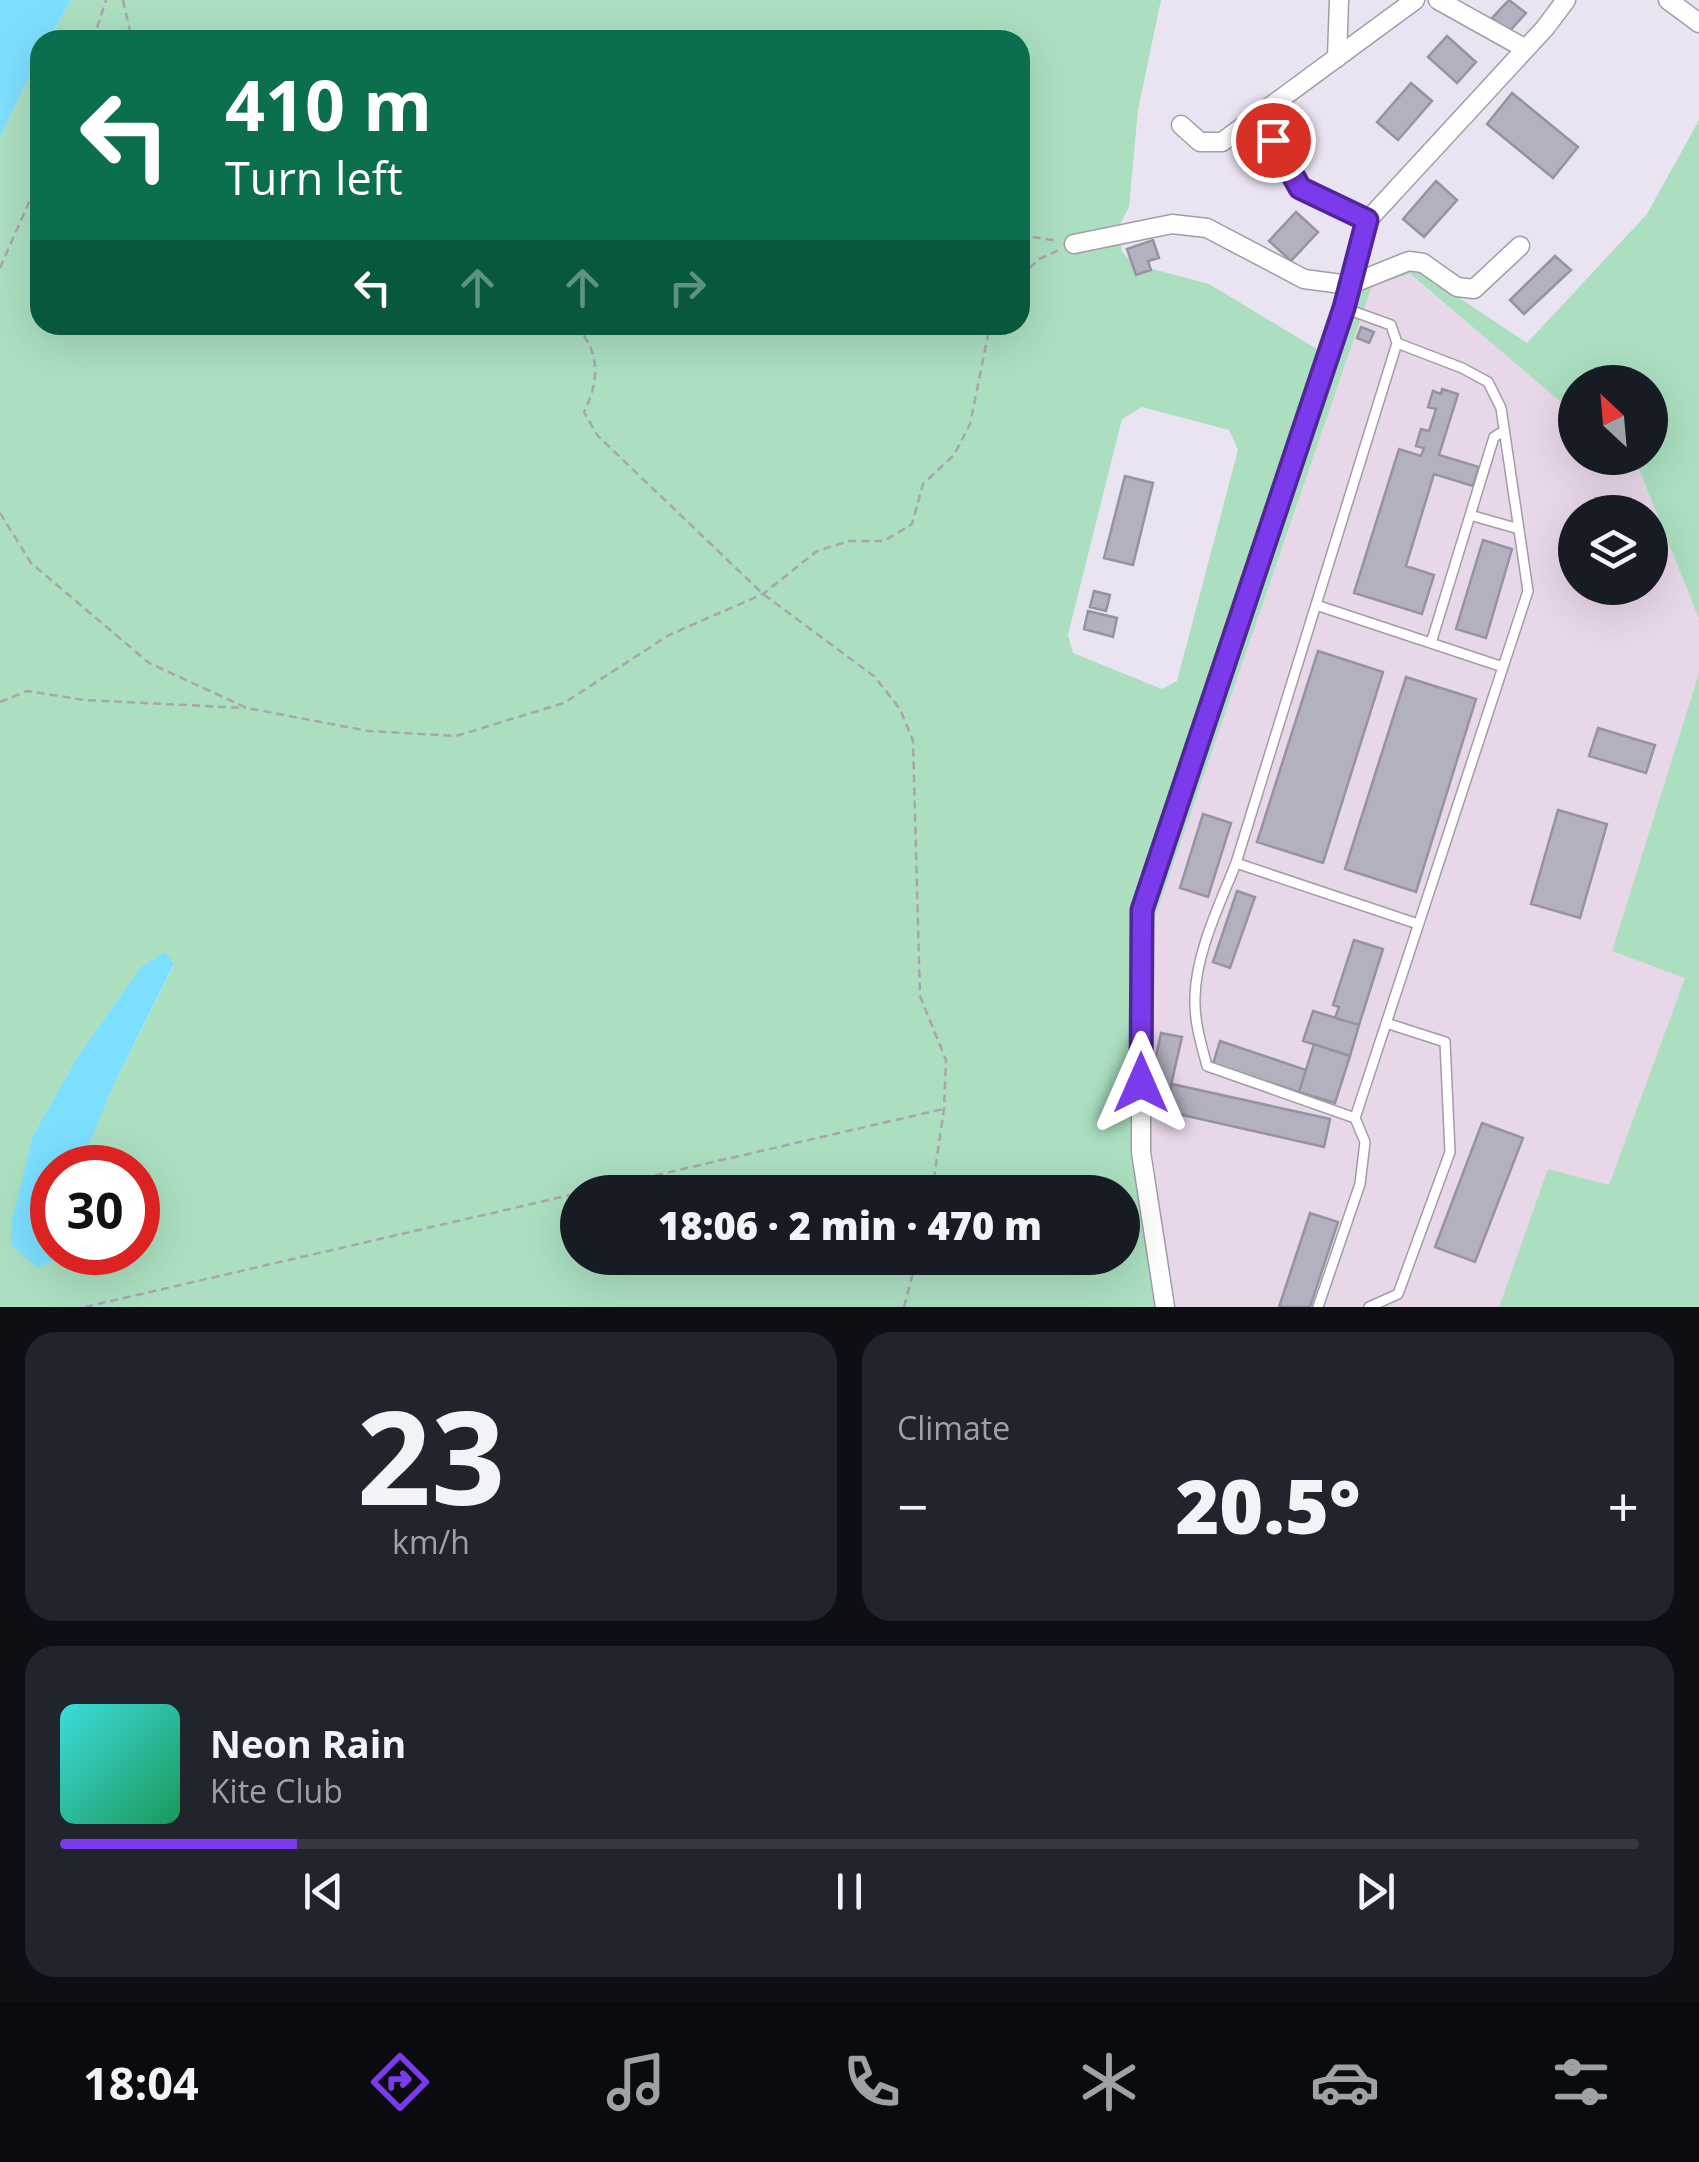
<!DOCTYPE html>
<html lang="en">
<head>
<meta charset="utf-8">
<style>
  :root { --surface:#171b24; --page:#20242c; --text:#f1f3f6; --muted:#9ea1a6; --line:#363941; --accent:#7c3aed }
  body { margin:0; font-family:"Open Sans",sans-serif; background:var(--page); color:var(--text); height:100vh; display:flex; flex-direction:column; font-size:38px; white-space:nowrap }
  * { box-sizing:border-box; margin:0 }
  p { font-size:32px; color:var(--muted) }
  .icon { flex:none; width:55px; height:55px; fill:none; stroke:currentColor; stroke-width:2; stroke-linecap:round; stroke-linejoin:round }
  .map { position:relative; height:1307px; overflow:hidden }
  .sheet { display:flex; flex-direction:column; gap:25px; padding:25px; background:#0d0f14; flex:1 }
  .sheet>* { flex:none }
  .top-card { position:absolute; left:30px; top:30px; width:1000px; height:305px; border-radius:30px; box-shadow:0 10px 40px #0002; background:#0b6e4f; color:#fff; overflow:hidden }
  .needle { width:65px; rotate:334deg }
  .controls { position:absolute; left:1558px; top:365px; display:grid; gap:20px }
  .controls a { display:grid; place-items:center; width:110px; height:110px; border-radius:50%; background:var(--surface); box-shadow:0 10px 40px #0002; font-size:50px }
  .speed { position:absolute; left:30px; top:1145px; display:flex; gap:20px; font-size:50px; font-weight:700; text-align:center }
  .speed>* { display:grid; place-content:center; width:130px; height:130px; border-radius:50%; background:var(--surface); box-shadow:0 10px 40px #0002; line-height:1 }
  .speed .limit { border:15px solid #d22; background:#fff; color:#111 }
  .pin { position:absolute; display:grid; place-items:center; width:85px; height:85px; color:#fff; margin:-42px; border:5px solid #fff; border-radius:50%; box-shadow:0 2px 10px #0007 }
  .me { position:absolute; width:110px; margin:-55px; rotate:0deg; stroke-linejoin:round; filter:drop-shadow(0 0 8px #0008) }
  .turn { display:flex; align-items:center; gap:35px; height:210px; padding:0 30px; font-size:45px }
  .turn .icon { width:130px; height:130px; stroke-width:2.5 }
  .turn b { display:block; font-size:70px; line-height:85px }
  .lanes { display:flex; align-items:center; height:95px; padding:0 30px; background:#0003; justify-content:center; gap:50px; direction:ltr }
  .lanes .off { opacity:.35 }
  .big { font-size:75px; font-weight:800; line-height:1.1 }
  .sheet .widget { flex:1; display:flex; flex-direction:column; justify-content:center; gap:15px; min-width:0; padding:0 35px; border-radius:30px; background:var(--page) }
  .sheet .dial { align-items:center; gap:0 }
  .dial b { font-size:130px; line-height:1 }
  .song { display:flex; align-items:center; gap:30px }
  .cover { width:120px; height:120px; border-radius:15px; background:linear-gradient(135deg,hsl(180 70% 55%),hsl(150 70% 35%)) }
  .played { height:10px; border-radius:5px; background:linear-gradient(90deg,var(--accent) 15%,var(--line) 15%) }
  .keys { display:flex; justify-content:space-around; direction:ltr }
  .heat { display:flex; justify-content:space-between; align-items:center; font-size:55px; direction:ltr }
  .sheet .tiles { flex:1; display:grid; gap:25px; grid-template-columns:1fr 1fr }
  .widget:last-child { grid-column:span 2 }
  .trip { position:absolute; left:560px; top:1175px; width:580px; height:100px; border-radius:50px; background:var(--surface); box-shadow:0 10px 40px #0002; font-weight:800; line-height:100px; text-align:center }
  .menu { display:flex; height:160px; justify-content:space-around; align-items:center; background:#090b0e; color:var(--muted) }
  .menu .icon { width:70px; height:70px }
  .menu .on { color:var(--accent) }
  .menu b { font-size:45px; color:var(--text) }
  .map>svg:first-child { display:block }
  .industrial { fill:#e8d7e9; fill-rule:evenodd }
  .green { fill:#abdfc0; fill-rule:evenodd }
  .water { fill:#7ddffe }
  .building { fill:#b3b1bf; stroke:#9593a0; stroke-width:2.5 }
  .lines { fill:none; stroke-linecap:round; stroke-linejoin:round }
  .service-casing { stroke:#a29ca9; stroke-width:12 }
  .minor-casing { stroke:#a29ca9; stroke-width:21 }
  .path { stroke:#a9a4af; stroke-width:2.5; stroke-dasharray:8 5; stroke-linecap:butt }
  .service { stroke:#fff; stroke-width:9 }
  .minor { stroke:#fff; stroke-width:18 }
  .route-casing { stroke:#51269a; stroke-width:25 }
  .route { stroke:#7c3aed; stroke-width:18 }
</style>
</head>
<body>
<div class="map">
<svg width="1699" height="1307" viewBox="0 0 1699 1307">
  <rect width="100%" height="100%" fill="#eae4f2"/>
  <path class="industrial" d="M1409 274 1575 414V458H1629L1637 464 1699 619V673L1612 951 1686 977 1609 1185 1548 1170 1499 1307H1173L1144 1107 1155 917 1360 312 1372 286ZM1575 512H1650V588H1575Z"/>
  <path class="green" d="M71 0H1161L1138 110 1129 207 1118 228 1122 252 1134 264 1209 284 1317 349 1334 297 1413 267 1527 343 1647 214 1699 120V619L1637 464 1629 458H1650V382H1575V414L1410 274 1372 286 1155 917 1144 1107 1173 1307H0V137L40 54V325H1020V40H48ZM1142 407 1229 430 1238 450 1177 681 1162 689 1073 653 1068 635 1122 419ZM174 965 113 1086 82 1159 80 1167 138 1168V1252L68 1253 37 1267 33 1135 78 1056 141 967ZM578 1192H1122V1258H578Z
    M1699 673V1307H1499L1548 1169 1609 1185 1685 978 1612 951Z"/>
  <path class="water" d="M0 0H71L48 40H40V54L0 137Z
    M165 952 174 964 113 1086 80 1167 52 1168V1252L68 1253 37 1268 11 1244 12 1220 33 1135 78 1056 141 967Z"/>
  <path class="building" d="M1509 0 1526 13 1508 33 1492 18Z
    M1447 36 1476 62 1457 83 1428 57Z
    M1411 83 1432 101 1398 140 1377 122Z
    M1512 93 1578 147 1553 178 1487 124Z
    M1436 181 1457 200 1424 237 1403 219Z
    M1296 212 1318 232 1291 261 1269 241Z
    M1153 240 1159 258 1148 261 1151 270 1136 275 1127 249Z
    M1555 256 1571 270 1524 314 1510 300Z
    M1361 327 1374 332 1369 343 1357 338Z
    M1442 389 1458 394 1439 455 1479 467 1473 486 1434 474 1406 566 1434 575 1422 614 1354 593 1399 449 1421 456 1424 448 1416 446 1421 429 1429 431 1436 409 1428 407 1433 391 1441 394Z
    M1125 476 1153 483 1133 565 1104 558Z
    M1483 540 1512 549 1486 638 1456 629Z
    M1094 591 1110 595 1106 611 1090 607Z
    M1088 611 1117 618 1113 637 1084 629Z
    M1318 651 1383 672 1323 863 1257 842Z
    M1406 677 1476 699 1416 892 1345 869Z
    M1598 728 1655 745 1646 773 1589 756Z
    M1558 810 1607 824 1580 918 1531 904Z
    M1203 814 1231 823 1208 897 1180 888Z
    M1237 891 1255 897 1230 968 1213 962Z
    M1354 940 1383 949 1359 1025 1335 1018 1339 1007 1333 1005Z
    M1313 1011 1359 1025 1350 1056 1303 1041Z
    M1161 1033 1182 1037 1165 1111 1145 1107Z
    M1220 1041 1306 1070 1299 1092 1213 1064Z
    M1314 1044 1350 1056 1335 1103 1299 1092Z
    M1172 1084 1330 1119 1324 1147 1165 1111Z
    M1482 1123 1523 1138 1475 1262 1435 1247Z
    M1310 1213 1338 1222 1310 1307H1279Z"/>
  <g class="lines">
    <defs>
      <path id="service" d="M1344 308 1391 325 1397 343 1236 863C1220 904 1196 952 1195 997 1194 1021 1201 1044 1207 1066L1355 1118
        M1470 515 1519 529
        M1316 605 1503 667
        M1431 643 1494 437 1504 431
        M1236 863 1418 924
        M1318 1307 1360 1184 1365 1142 1355 1118 1528 591 1501 408 1488 382 1462 368 1397 343
        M1369 1307 1398 1294 1450 1152 1445 1042 1386 1023"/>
      <path id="minor" d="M1438 0 1524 48
        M1668 0 1699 23
        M1337 58 1339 0
        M1260 116 1300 188 1367 221
        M1181 125 1200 142H1222L1415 0
        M1074 244 1172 224 1207 228 1304 279 1349 285 1409 261 1423 263 1457 287 1474 289 1520 246
        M1165 1307 1141 1152V910L1344 308 1367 221 1545 28 1566 0"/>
    </defs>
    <use href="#service" class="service-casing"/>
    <use href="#minor" class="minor-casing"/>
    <path class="path" d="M123 0 132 40
      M93 40 106 0
      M1020 235 1058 241
      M0 268 40 177
      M1020 277 1039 259 1059 250
      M576 325C600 353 600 379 584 412L597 435 763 594 875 677 900 709 913 741 920 996 946 1060 944 1108 932 1192
      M0 513 31 563 149 663 247 708 368 731 456 736 564 703 669 635 763 594 817 551 849 541H884L912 524 923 484 954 455 970 424 990 325
      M0 702 27 691 84 700 245 708
      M85 1307 943 1109
      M904 1307 917 1258"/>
    <use href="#service" class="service"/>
    <use href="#minor" class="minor"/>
  </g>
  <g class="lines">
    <defs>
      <path id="route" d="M1141 1083 1142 910 1344 308 1367 220 1300 188 1273 140"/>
    </defs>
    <use href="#route" class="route-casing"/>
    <use href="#route" class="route"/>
  </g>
</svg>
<div class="controls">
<a><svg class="needle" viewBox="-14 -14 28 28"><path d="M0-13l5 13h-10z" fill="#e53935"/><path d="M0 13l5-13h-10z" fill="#9ea1a6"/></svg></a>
<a><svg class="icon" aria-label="layers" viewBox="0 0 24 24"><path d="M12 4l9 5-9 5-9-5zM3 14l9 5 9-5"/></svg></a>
</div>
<div class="speed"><div class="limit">30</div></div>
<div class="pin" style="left:1273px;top:140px;background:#d93025"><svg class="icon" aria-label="arrive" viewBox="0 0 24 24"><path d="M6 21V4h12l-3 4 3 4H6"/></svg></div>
<svg class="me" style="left:1141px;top:1083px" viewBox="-20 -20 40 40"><path d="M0-17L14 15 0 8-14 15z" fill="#7c3aed" stroke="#fff" stroke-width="4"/></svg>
<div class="trip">18:06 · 2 min · 470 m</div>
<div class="top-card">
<div class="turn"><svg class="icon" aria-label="left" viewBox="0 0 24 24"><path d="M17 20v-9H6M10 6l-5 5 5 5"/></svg><div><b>410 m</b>Turn left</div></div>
<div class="lanes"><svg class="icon" aria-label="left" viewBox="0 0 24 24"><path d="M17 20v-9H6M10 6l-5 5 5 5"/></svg><svg class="icon off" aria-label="ahead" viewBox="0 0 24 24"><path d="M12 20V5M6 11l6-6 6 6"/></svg><svg class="icon off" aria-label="ahead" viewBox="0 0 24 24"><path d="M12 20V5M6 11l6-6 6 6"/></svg><svg class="icon off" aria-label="right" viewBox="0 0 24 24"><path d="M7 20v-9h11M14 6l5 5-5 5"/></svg></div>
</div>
</div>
<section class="sheet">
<div class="tiles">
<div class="widget dial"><b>23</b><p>km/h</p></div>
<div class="widget"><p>Climate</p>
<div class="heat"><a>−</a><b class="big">20.5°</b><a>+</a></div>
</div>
<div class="widget">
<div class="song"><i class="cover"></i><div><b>Neon Rain</b><p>Kite Club</p></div></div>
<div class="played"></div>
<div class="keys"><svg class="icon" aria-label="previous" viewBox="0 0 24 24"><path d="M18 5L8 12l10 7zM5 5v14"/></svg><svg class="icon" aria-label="pause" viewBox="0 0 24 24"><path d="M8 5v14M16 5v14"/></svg><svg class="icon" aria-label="next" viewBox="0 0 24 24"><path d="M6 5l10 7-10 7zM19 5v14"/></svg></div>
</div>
</div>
</section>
<nav class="menu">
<b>18:04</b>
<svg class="icon on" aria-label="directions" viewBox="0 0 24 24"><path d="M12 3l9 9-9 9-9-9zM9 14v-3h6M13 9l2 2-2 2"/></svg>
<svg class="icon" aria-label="music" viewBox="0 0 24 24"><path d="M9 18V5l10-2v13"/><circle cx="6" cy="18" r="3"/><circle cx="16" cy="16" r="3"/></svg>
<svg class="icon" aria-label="phone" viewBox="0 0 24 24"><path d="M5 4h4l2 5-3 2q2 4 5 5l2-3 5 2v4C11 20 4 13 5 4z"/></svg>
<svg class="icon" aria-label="climate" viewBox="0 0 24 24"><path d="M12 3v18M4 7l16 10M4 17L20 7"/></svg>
<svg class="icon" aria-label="car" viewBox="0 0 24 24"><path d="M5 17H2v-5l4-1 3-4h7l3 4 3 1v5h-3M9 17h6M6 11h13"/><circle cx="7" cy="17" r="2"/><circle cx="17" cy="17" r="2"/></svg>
<svg class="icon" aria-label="filters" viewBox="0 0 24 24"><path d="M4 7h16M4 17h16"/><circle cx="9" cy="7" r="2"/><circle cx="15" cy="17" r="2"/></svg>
</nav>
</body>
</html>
